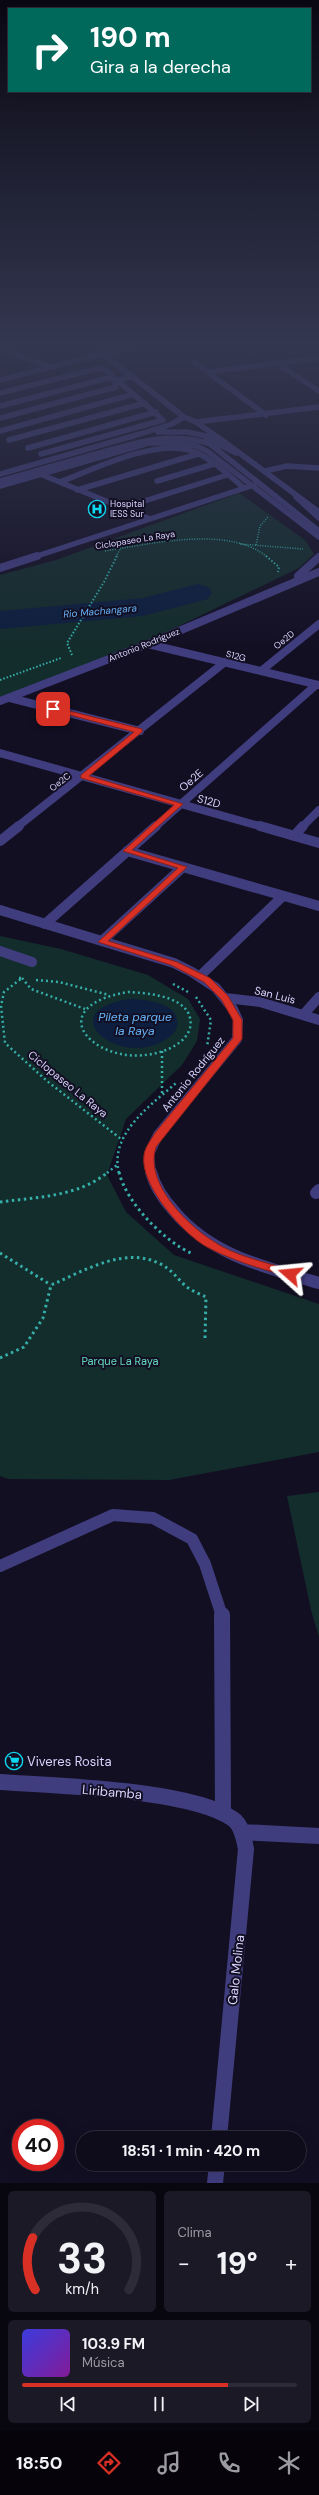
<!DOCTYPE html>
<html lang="es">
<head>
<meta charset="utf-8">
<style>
  :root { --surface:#0e0b1a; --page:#1c1927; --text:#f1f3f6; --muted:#9b9ba2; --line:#2e2b39; --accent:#d93025 }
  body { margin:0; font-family:"DM Sans",sans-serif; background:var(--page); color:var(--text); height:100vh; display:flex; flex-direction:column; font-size:15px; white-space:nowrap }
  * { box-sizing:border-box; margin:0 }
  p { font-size:13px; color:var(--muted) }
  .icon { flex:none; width:22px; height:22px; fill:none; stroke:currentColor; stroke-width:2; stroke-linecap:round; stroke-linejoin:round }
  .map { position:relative; height:2183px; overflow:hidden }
  .panel { display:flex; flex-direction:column; gap:8px; padding:8px; background:#08060e; flex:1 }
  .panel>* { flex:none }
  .banner { position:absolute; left:8px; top:8px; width:303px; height:84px; border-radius:0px; box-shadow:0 4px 16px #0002,0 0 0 1px var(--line); background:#00695c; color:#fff; overflow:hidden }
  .speed { position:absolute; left:12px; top:2119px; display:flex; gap:8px; font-size:20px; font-weight:700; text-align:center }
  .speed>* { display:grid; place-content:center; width:52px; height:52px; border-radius:50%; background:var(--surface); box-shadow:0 4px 16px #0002,0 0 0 1px var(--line); line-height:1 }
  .speed .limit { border:6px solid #d22; background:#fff; color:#111 }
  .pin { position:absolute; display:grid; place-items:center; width:34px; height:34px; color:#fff; margin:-17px; border-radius:8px; box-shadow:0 2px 6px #0006 }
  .me { position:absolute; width:44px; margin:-22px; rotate:288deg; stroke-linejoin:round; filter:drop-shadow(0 0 3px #0008) }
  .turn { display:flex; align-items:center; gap:14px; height:84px; padding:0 16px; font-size:18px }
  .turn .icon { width:52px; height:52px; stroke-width:2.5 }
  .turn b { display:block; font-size:28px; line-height:34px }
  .big { font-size:30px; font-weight:700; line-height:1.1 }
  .panel .card { flex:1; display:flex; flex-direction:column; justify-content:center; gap:6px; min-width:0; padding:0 14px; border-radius:6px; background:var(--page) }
  .panel .dial { align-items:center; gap:0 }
  .dial svg { height:104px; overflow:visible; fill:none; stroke:var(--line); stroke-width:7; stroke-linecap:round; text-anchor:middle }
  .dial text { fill:var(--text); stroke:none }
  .song { display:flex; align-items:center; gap:12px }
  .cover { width:48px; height:48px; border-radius:6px; background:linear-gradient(135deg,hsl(240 70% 55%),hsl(290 70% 35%)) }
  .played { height:4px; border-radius:2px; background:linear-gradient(90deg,var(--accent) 75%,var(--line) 75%) }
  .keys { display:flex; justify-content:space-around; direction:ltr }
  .heat { display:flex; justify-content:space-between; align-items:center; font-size:22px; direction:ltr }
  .panel .tiles { flex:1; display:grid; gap:8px; grid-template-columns:1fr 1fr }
  .card:last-child { grid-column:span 2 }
  .trip { position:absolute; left:76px; top:2131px; width:230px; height:40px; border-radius:20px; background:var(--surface); box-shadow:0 4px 16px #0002,0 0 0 1px var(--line); font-weight:700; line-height:40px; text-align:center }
  .dock { display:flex; height:64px; justify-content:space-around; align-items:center; background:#06040a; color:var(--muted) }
  .dock .icon { width:28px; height:28px }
  .dock .active { color:var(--accent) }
  .dock b { font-size:18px; color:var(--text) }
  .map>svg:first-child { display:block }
  .green { fill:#132c2c }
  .water { fill:#0d1e3e }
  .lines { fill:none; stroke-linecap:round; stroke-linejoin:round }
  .river { fill:#0d1e3e; fill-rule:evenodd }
  .path-far3 { stroke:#35aea8; stroke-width:1.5; stroke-dasharray:1 1.5; stroke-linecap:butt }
  .path-far2 { stroke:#35aea8; stroke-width:2; stroke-dasharray:1.5 2; stroke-linecap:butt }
  .path-far1 { stroke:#35aea8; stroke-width:2.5; stroke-dasharray:2 3; stroke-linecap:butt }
  .path { stroke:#35aea8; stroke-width:3; stroke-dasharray:2.5 3.5; stroke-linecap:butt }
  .service-far4 { stroke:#403d7f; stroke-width:5.5 }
  .service-far3 { stroke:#403d7f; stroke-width:8 }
  .service-far2 { stroke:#403d7f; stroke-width:10 }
  .service-far1 { stroke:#403d7f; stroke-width:12 }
  .service { stroke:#403d7f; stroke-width:16 }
  .minor-far4 { stroke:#403d7f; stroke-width:5.5 }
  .minor-far3 { stroke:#403d7f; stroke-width:8 }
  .minor-far2 { stroke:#403d7f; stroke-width:10 }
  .minor-far1 { stroke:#403d7f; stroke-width:12 }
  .minor { stroke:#403d7f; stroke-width:16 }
  .tertiary-far3 { stroke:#403d7f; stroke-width:5.5 }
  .tertiary-far2 { stroke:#403d7f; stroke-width:8 }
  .tertiary-far1 { stroke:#403d7f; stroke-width:10 }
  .tertiary { stroke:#403d7f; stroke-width:12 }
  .route { fill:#d93025; stroke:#8d1f18 }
  .labels { text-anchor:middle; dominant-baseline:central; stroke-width:4; stroke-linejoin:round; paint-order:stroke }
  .far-poi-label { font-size:9px; fill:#d9d3fd; stroke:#130f23; text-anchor:start }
  .far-street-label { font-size:9px; fill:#d9d3fd; stroke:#130f23 }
  .far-water-label { font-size:10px; font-style:italic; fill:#67b3f7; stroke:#130f23 }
  .street-label { font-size:11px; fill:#d9d3fd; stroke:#130f23 }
  .park-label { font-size:11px; fill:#63d9bd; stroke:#130f23 }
  .water-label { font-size:12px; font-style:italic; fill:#67b3f7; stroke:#130f23 }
  .near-poi-label { font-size:13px; fill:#d9d3fd; stroke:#130f23; text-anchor:start }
  .near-street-label { font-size:13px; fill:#d9d3fd; stroke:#130f23 }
</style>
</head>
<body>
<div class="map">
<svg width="319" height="2183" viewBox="0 0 319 2183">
  <rect width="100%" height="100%" fill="#130f23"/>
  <path class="green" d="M239 493 305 540 314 554 299 568 146 642 0 699V575L56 560Z
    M0 936 61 949 148 975 188 999 200 1019 197 1041 182 1065 126 1119 107 1175 126 1212 174 1255 319 1304V1452L169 1480 8 1479 0 1476Z
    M319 1492V1637L311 1610 287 1496Z"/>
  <path class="water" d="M129 999C145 999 181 1003 177 1026 176 1033 169 1038 163 1041 118 1067 51 1012 129 999Z"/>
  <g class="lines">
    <path class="river" d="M198 584 208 587 212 593 208 599 143 616 0 629V611L143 598Z"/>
    <path class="path-far3" d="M240 544 303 549
      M256 545 260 526 268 517
      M105 551C149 544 230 525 267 557
      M116 557 120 549"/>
    <path class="path-far2" d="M266 556 279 567 278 572
      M72 655 67 643 104 582 117 556
      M0 680 61 658"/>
    <path class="path-far1" d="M19 978H22L4 992 1 1006 5 1043 47 1081 121 1139
      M22 978 31 989 85 1009
      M36 980 59 982 109 995
      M173 984 190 993
      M128 992C150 993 196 997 190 1028 187 1039 176 1046 166 1050 102 1075 33 1008 128 992Z
      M196 997 211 1020 207 1047
      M162 1051V1096
      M107 1173 117 1165
      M119 1173C109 1134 150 1106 176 1083"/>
    <path class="path" d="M119 1172C126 1203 165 1242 193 1254
      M0 1202C37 1197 78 1197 108 1172
      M0 1253 51 1285
      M0 1358 24 1347 43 1318 51 1285C86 1270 128 1244 164 1266 173 1271 179 1281 187 1287 192 1291 200 1294 206 1297L205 1338"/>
    <path class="service-far4" d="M0 393 100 368 112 374 116 386
      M0 406 112 377
      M0 418 116 387
      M0 431 134 394
      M206 438 236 453
      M9 440 145 403
      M28 448 156 412
      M41 454 163 420 117 380 131 377
      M265 471 287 466 319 468
      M40 474 150 519 254 485
      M0 481C28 473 57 465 85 457 126 446 168 429 210 444L319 531
      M157 481 214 464
      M60 482C94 469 153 440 189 450 210 456 228 475 244 488
      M77 490 198 454
      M296 497 319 518
      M122 508 227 475
      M34 557 150 519"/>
    <path class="service-far3" d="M0 568 37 556"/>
    <path class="service-far2" d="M0 951 32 962"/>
    <path class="service-far1" d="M0 1566 113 1515 153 1518 192 1539 205 1564 222 1616"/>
    <path class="service" d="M222 1615 223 1810"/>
    <path class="minor-far4" d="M194 362 266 415
      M278 364 319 391
      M208 372 319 358
      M196 422 319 407"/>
    <path class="minor-far3" d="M148 644 319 685
      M261 671 319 624
      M10 698 140 731
      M0 753 263 827
      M17 827 225 662
      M155 827 316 685
      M302 827 319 810"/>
    <path class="minor-far2" d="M260 826 319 843
      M294 836 303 826
      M0 841 19 826
      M127 851 319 906
      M45 924 156 826
      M102 941 183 867
      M200 976 283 896
      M225 998 260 1002 319 1020
      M303 1015 319 997"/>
    <path class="minor-far1" d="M316 1193 319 1190"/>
    <path class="minor" d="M0 1782C55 1786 191 1789 233 1819 242 1825 244 1839 246 1849L219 2138
      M242 1832 319 1836
      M215 2183 217 2164"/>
    <path class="tertiary-far3" d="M0 349 49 366
      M102 353 184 417 196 422 226 443 319 512
      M0 380 137 345
      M158 432H187L215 438
      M0 474 140 434 172 424 184 417
      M0 486 149 443H178L196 446 207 451 319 537"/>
    <path class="tertiary-far2" d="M298 576 319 557
      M0 701 148 644 319 572"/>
    <path class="tertiary-far1" d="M0 910 174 963 192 972 216 988 233 1009 238 1020 237 1039 158 1135 149 1154 151 1173"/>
    <path class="tertiary" d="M151 1172C155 1187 164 1200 174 1211 212 1256 265 1267 319 1283"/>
  </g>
  <linearGradient id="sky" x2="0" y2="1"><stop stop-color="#0a0813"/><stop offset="0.53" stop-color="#333750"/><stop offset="1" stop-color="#333750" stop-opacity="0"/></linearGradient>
  <rect width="319" height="651" fill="url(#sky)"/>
  <path class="route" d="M53 707 142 729V732L89 776 183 804 132 850 187 867 108 941 177 962 210 978 228 996 242 1020V1039L156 1147C144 1182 186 1224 213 1241 234 1256 269 1263 294 1271V1276L290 1277C262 1269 233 1261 207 1247 183 1234 139 1184 144 1155 145 1147 151 1140 155 1133L233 1038V1020L221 999 204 982 171 965 98 942 178 868 123 851 174 805 81 778V775L134 732 51 710Z"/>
  <defs>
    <symbol id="hospital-ring" viewBox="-11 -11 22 22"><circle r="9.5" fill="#130f23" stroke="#0dd6ef" stroke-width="1.5"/><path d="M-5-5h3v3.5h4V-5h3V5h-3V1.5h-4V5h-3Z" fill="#0dd6ef"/></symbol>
    <symbol id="supermarket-ring" viewBox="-11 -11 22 22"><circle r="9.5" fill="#130f23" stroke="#0dd6ef" stroke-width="1.5"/><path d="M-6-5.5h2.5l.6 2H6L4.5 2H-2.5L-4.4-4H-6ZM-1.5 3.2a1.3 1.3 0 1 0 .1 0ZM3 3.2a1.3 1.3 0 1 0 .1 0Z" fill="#0dd6ef"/></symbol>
  </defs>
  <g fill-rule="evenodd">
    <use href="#hospital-ring" x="87" y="499" width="20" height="20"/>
    <use href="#supermarket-ring" x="4" y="1751" width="20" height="20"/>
  </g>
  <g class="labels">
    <g class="far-poi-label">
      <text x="110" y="504">Hospital<tspan x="110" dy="10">IESS Sur</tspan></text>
    </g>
    <g class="far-street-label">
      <text transform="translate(135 540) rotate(-9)">Ciclopaseo La Raya</text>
      <text transform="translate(284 640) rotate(-39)">Oe2D</text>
      <text transform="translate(144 645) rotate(-22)">Antonio Rodríguez</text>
      <text transform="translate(236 656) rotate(14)">S12G</text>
      <text transform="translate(60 782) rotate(-38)">Oe2C</text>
    </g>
    <g class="far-water-label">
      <text transform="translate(100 611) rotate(-5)">Rio Machangara</text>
    </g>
    <g class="street-label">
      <text transform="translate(191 780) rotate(-41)">Oe2E</text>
      <text transform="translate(209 801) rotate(15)">S12D</text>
      <text transform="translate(275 995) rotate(14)">San Luis</text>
      <text transform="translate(193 1074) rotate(-51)">Antonio Rodríguez</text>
      <text transform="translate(68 1084) rotate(39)">Ciclopaseo La Raya</text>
    </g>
    <g class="park-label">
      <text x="120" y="1361">Parque La Raya</text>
    </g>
    <g class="water-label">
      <text x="135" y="1017">Pileta parque<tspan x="135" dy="14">la Raya</tspan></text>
    </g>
    <g class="near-poi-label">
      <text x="27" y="1761">Viveres Rosita</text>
    </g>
    <g class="near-street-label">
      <text transform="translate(112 1792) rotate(5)">Liribamba</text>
      <text transform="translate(236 1970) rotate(-84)">Galo Molina</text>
    </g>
  </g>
</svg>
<div class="speed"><div class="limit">40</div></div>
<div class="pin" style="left:53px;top:709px;background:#d93025"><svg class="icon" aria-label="arrive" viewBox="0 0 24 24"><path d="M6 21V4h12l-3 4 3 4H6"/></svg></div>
<svg class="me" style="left:290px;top:1274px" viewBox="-20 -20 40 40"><path d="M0-17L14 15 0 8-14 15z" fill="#d93025" stroke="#fff" stroke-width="4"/></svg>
<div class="trip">18:51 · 1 min · 420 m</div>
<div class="banner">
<div class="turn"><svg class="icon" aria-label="right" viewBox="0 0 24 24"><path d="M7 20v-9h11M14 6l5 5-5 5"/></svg><div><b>190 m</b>Gira a la derecha</div></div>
</div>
</div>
<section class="panel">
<div class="tiles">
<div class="card dial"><svg viewBox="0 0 100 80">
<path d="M14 69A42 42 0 1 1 86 69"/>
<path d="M14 69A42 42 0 0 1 12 29" stroke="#d93025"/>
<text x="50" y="56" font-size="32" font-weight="700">33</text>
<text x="50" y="72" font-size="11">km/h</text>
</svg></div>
<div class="card"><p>Clima</p>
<div class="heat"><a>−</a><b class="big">19°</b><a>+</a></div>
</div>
<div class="card">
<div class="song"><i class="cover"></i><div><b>103.9 FM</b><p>Música</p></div></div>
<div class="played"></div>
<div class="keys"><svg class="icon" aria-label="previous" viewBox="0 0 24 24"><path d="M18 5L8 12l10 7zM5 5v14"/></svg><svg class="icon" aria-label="pause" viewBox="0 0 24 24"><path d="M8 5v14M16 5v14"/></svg><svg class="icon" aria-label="next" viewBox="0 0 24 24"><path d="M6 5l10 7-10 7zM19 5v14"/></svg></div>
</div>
</div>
</section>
<nav class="dock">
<b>18:50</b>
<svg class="icon active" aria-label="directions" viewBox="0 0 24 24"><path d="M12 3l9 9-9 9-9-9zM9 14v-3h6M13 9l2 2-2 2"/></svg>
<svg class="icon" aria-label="music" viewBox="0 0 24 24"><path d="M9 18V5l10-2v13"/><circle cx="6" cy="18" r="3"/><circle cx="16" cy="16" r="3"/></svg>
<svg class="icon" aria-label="phone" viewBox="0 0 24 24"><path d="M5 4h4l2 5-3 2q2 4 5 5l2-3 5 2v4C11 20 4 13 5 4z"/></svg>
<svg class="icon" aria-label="climate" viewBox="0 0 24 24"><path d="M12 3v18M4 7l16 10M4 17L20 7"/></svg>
</nav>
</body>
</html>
